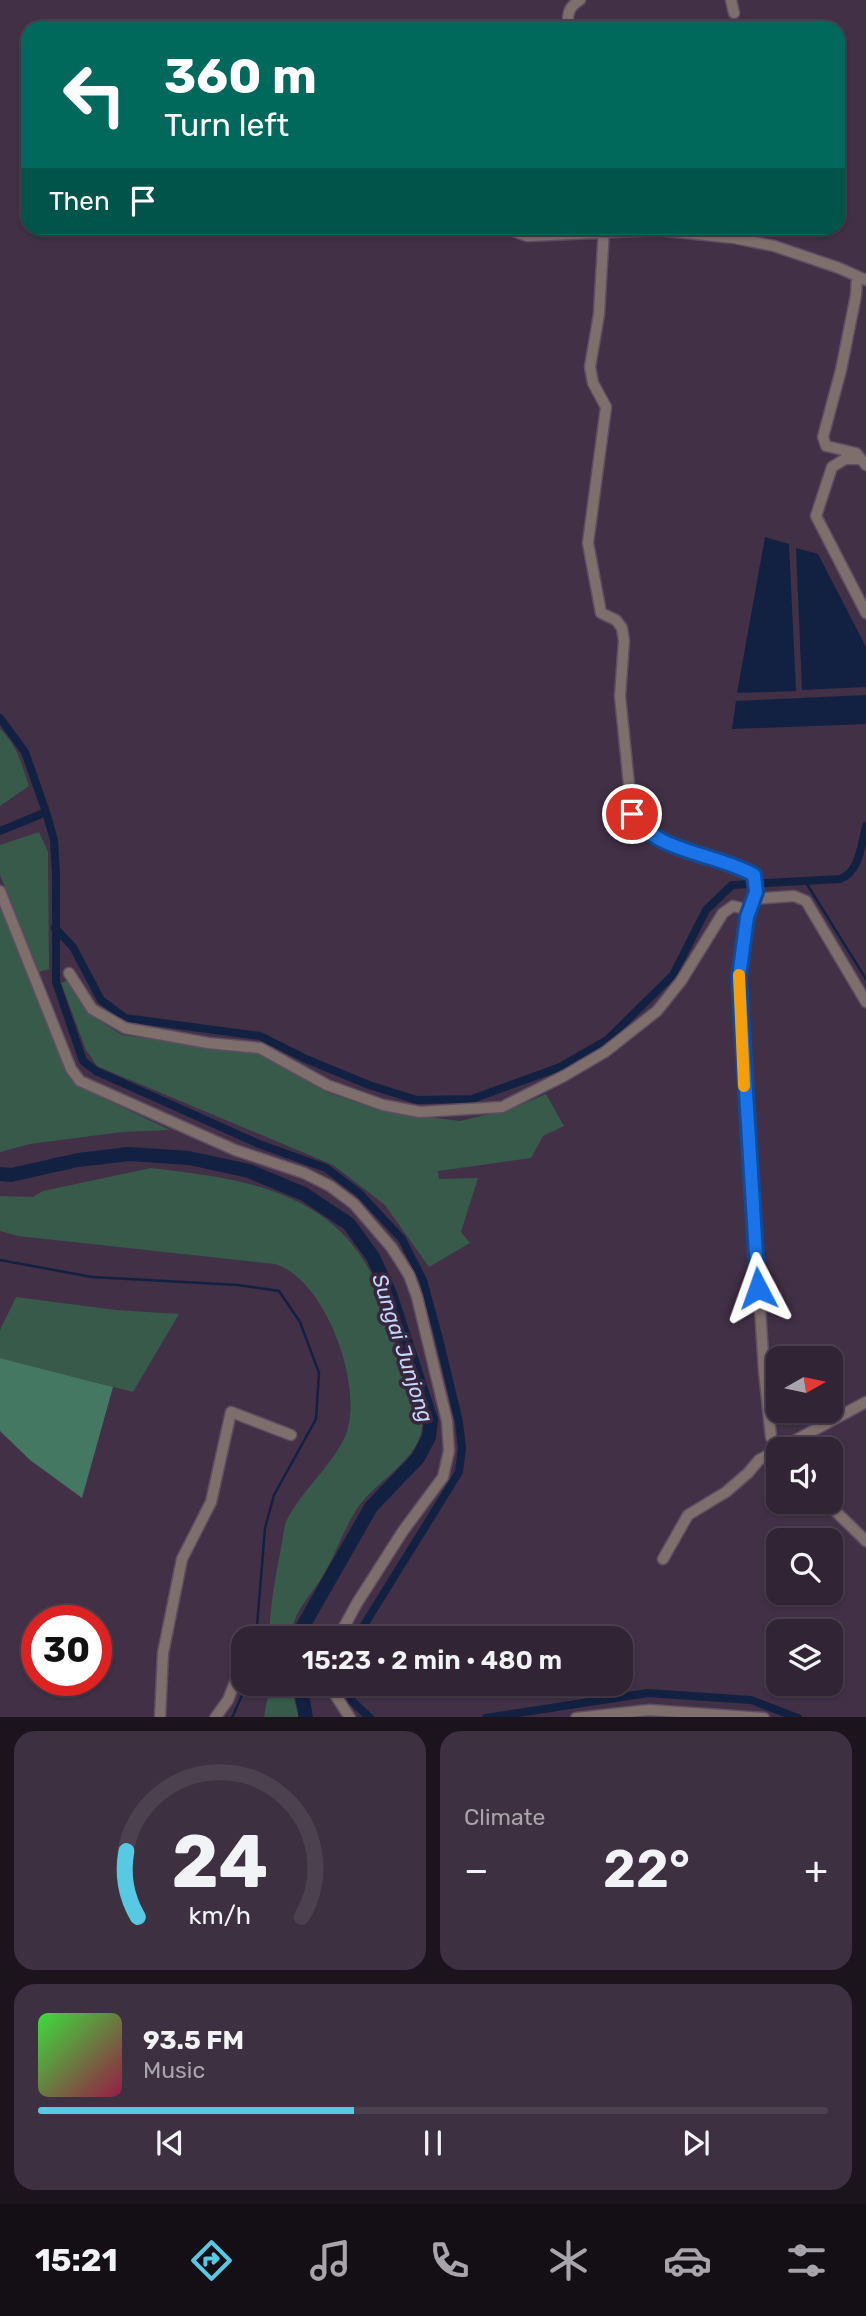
<!DOCTYPE html>
<html lang="en">
<head>
<meta charset="utf-8">
<style>
  :root { --surface:#312434; --page:#3d3040; --text:#f1f3f6; --muted:#a8a4ac; --line:#4c414f; --accent:#57c9e2 }
  body { margin:0; font-family:Rubik,sans-serif; background:var(--page); color:var(--text); height:100vh; display:flex; flex-direction:column; font-size:26px; white-space:nowrap }
  * { box-sizing:border-box; margin:0 }
  p { font-size:23px; color:var(--muted) }
  .icon { flex:none; width:38px; height:38px; fill:none; stroke:currentColor; stroke-width:2; stroke-linecap:round; stroke-linejoin:round }
  .map { position:relative; height:1717px; overflow:hidden }
  .panel { display:flex; flex-direction:column; gap:14px; padding:14px; background:#1b141d; flex:1 }
  .panel>* { flex:none }
  .guide { position:absolute; left:21px; top:21px; width:824px; height:214px; border-radius:21px; box-shadow:0 2px 5px #0004,0 0 0 2px var(--line); background:#00695c; color:#fff; overflow:hidden }
  .needle { width:46px; rotate:81deg }
  .tools { position:absolute; left:766px; top:1346px; display:grid; gap:14px }
  .tools a { display:grid; place-items:center; width:77px; height:77px; border-radius:14px; background:var(--surface); box-shadow:0 2px 5px #0004,0 0 0 2px var(--line); font-size:35px }
  .speed { position:absolute; left:21px; top:1605px; display:flex; gap:14px; font-size:35px; font-weight:700; text-align:center }
  .speed>* { display:grid; place-content:center; width:91px; height:91px; border-radius:50%; background:var(--surface); box-shadow:0 2px 5px #0004,0 0 0 2px var(--line); line-height:1 }
  .speed .limit { border:10px solid #d22; background:#fff; color:#111 }
  .pin { position:absolute; display:grid; place-items:center; width:60px; height:60px; color:#fff; margin:-30px; border:4px solid #fff; border-radius:50%; box-shadow:0 2px 7px #0007 }
  .me { position:absolute; width:77px; margin:-38px; rotate:356deg; stroke-linejoin:round; filter:drop-shadow(0 0 5px #0008) }
  .turn { display:flex; align-items:center; gap:24px; height:147px; padding:0 28px; font-size:32px }
  .turn .icon { width:91px; height:91px; stroke-width:2.5 }
  .turn b { display:block; font-size:49px; line-height:60px }
  .then { display:flex; align-items:center; height:66px; padding:0 28px; background:#0003; gap:14px; font-size:26px }
  .big { font-size:52px; font-weight:600; line-height:1.1 }
  .panel .tile { flex:1; display:flex; flex-direction:column; justify-content:center; gap:10px; min-width:0; padding:0 24px; border-radius:21px; background:var(--page) }
  .panel .dial { align-items:center; gap:0 }
  .dial svg { height:182px; overflow:visible; fill:none; stroke:var(--line); stroke-width:7; stroke-linecap:round; text-anchor:middle }
  .dial text { fill:var(--text); stroke:none }
  .song { display:flex; align-items:center; gap:21px }
  .cover { width:84px; height:84px; border-radius:10px; background:linear-gradient(135deg,hsl(120 70% 55%),hsl(340 70% 35%)) }
  .played { height:7px; border-radius:4px; background:linear-gradient(90deg,var(--accent) 40%,var(--line) 40%) }
  .keys { display:flex; justify-content:space-around; direction:ltr }
  .heat { display:flex; justify-content:space-between; align-items:center; font-size:38px; direction:ltr }
  .panel .tiles { flex:1; display:grid; gap:14px; grid-template-columns:1fr 1fr }
  .tile:last-child { grid-column:span 2 }
  .trip { position:absolute; left:231px; top:1626px; width:402px; height:70px; border-radius:21px; background:var(--surface); box-shadow:0 2px 5px #0004,0 0 0 2px var(--line); font-weight:600; line-height:70px; text-align:center }
  .tab-bar { display:flex; height:112px; justify-content:space-around; align-items:center; background:#140e15; color:var(--muted) }
  .tab-bar .icon { width:49px; height:49px }
  .tab-bar .on { color:var(--accent) }
  .tab-bar b { font-size:32px; color:var(--text) }
  .map>svg:first-child { display:block }
  .green { fill:#375a4b }
  .forest { fill:#457862 }
  .water { fill:#122141 }
  .lines { fill:none; stroke-linecap:round; stroke-linejoin:round }
  .stream { stroke:#122141; stroke-width:2.5 }
  .canal { stroke:#122141; stroke-width:8 }
  .river { stroke:#122141; stroke-width:14 }
  .minor-casing { stroke:#5f4e63; stroke-width:13 }
  .minor { stroke:#7e6e6c; stroke-width:10 }
  .route-casing { stroke:#114b97; stroke-width:18 }
  .route { stroke:#1a73e8; stroke-width:12 }
  .slow { stroke:#f59e0b; stroke-width:12 }
  .labels { text-anchor:middle; dominant-baseline:central; stroke-width:7; stroke-linejoin:round; paint-order:stroke }
  .water-label { font-size:21px; font-style:italic; fill:#c3d6fc; stroke:#37263c }
</style>
</head>
<body>
<div class="map">
<svg width="866" height="1718" viewBox="0 0 866 1718">
  <rect width="100%" height="100%" fill="#413046"/>
  <path class="green" d="M0 729C17 744 22 765 29 786L0 806Z
    M39 832 48 852 49 969 39 972 0 875V845Z
    M0 907 73 1079 82 1088 170 1130 122 1132 30 1144 0 1152Z
    M68 980 89 1014 122 1035 261 1053 327 1092 382 1111 460 1121 513 1108 546 1094 564 1126 543 1136 531 1158 438 1171 439 1179 478 1178 461 1232 470 1243 429 1267 385 1205 333 1165 97 1066 86 1050 61 983Z
    M151 1168C236 1178 327 1188 371 1273 384 1299 388 1327 399 1354 408 1379 431 1412 419 1439 409 1464 375 1484 359 1506 344 1527 336 1555 322 1577 314 1591 299 1606 294 1622 292 1627 292 1633 292 1638H269C270 1607 275 1578 281 1548 283 1540 283 1530 286 1522 299 1494 330 1467 344 1439 367 1391 326 1279 275 1264L18 1236 0 1231V1196L33 1197 43 1191Z
    M16 1297 116 1310 179 1314 133 1392 0 1358V1330Z
    M270 1684H290L299 1717H264Z"/>
  <path class="forest" d="M0 1358 113 1387 82 1498 30 1460 0 1431Z"/>
  <path class="water" d="M765 537 789 544 796 691 737 693Z
    M796 548 818 554 866 647V687L802 690Z
    M866 695V724L732 729 736 701Z"/>
  <g class="lines">
    <path class="stream" d="M805 881 866 979
      M0 1260 92 1277 238 1285 279 1291 300 1322 319 1373 316 1419 274 1495 265 1528 256 1638
      M232 1718 247 1684"/>
    <path class="canal" d="M0 718 25 752 46 812 54 840 56 875V982L83 1061 96 1071 259 1144 326 1168 359 1193 402 1239 423 1280 438 1335 459 1422 462 1448 459 1472 356 1638
      M0 831 46 812
      M55 928 73 947 101 1000 125 1018 260 1036 306 1059 369 1085 417 1100 472 1099 560 1067 607 1040 673 975 706 910 732 885 840 879C860 872 861 845 866 826
      M344 1684 352 1701 370 1718
      M486 1718 648 1693 751 1700 798 1718"/>
    <path class="river" d="M0 1174 11 1175 78 1160 129 1154 189 1158 249 1171 304 1194 349 1224 373 1257 390 1294 431 1420 429 1437 418 1458 371 1507 303 1626 300 1638
      M300 1684 306 1718"/>
    <defs>
      <path id="minor" d="M731 0 734 13
        M568 28C567 15 568 7 580 0
        M505 228 527 236 658 230 734 238 774 246 839 268 866 280
        M604 228 599 314 590 367 593 383 606 407 588 543 601 613 616 620 622 628 624 641 620 696 632 814C653 852 719 854 754 875L756 893 747 917 739 977 764 1371 771 1437 779 1452
        M857 276 856 295 841 370 823 437 826 446 856 453 866 465
        M860 459H845L832 467 816 516 866 613
        M0 891 71 1069 80 1081 235 1150 304 1173 330 1186 354 1204 392 1248 409 1275 417 1297 447 1421 449 1451 443 1477 403 1531 357 1603 338 1638
        M753 899 794 896 806 901 866 1002
        M69 973 92 1009 125 1028 208 1043 260 1048 327 1085 383 1105 420 1112 502 1107 564 1076 605 1052 657 1011 681 981 723 913 733 906 749 910
        M826 1502 866 1541
        M663 1559 688 1515 726 1492 748 1473 759 1460 866 1402
        M333 1684 336 1696 350 1718
        M160 1718 163 1653 182 1559 211 1502 231 1412 291 1435
        M215 1718 228 1700 243 1662
        M576 1718 649 1710 764 1718"/>
    </defs>
    <use href="#minor" class="minor-casing"/>
    <use href="#minor" class="minor"/>
  </g>
  <g class="lines">
    <defs>
      <path id="route" d="M632 814C653 852 719 854 754 875L756 892 747 917 739 977 758 1288"/>
    </defs>
    <use href="#route" class="route-casing"/>
    <use href="#route" class="route"/>
    <path class="slow" d="M739 975 744 1086"/>
  </g>
  <g class="labels">
    <g class="water-label">
      <text transform="translate(403 1348) rotate(72)">Sungai Junjong</text>
    </g>
  </g>
</svg>
<div class="tools">
<a><svg class="needle" viewBox="-14 -14 28 28"><path d="M0-13l5 13h-10z" fill="#e53935"/><path d="M0 13l5-13h-10z" fill="#a8a4ac"/></svg></a>
<a><svg class="icon" aria-label="sound" viewBox="0 0 24 24"><path d="M4 9h4l5-4v14l-5-4H4zM17 9q2 3 0 6"/></svg></a>
<a><svg class="icon" aria-label="search" viewBox="0 0 24 24"><circle cx="10" cy="10" r="6"/><path d="M15 15l6 6"/></svg></a>
<a><svg class="icon" aria-label="layers" viewBox="0 0 24 24"><path d="M12 4l9 5-9 5-9-5zM3 14l9 5 9-5"/></svg></a>
</div>
<div class="speed"><div class="limit">30</div></div>
<div class="pin" style="left:632px;top:814px;background:#d93025"><svg class="icon" aria-label="arrive" viewBox="0 0 24 24"><path d="M6 21V4h12l-3 4 3 4H6"/></svg></div>
<svg class="me" style="left:758px;top:1288px" viewBox="-20 -20 40 40"><path d="M0-17L14 15 0 8-14 15z" fill="#1a73e8" stroke="#fff" stroke-width="4"/></svg>
<div class="trip">15:23 · 2 min · 480 m</div>
<div class="guide">
<div class="turn"><svg class="icon" aria-label="left" viewBox="0 0 24 24"><path d="M17 20v-9H6M10 6l-5 5 5 5"/></svg><div><b>360 m</b>Turn left</div></div>
<div class="then">Then<svg class="icon" aria-label="arrive" viewBox="0 0 24 24"><path d="M6 21V4h12l-3 4 3 4H6"/></svg></div>
</div>
</div>
<section class="panel">
<div class="tiles">
<div class="tile dial"><svg viewBox="0 0 100 80">
<path d="M14 69A42 42 0 1 1 86 69"/>
<path d="M14 69A42 42 0 0 1 9 40" stroke="#57c9e2"/>
<text x="50" y="56" font-size="32" font-weight="700">24</text>
<text x="50" y="72" font-size="11">km/h</text>
</svg></div>
<div class="tile"><p>Climate</p>
<div class="heat"><a>−</a><b class="big">22°</b><a>+</a></div>
</div>
<div class="tile">
<div class="song"><i class="cover"></i><div><b>93.5 FM</b><p>Music</p></div></div>
<div class="played"></div>
<div class="keys"><svg class="icon" aria-label="previous" viewBox="0 0 24 24"><path d="M18 5L8 12l10 7zM5 5v14"/></svg><svg class="icon" aria-label="pause" viewBox="0 0 24 24"><path d="M8 5v14M16 5v14"/></svg><svg class="icon" aria-label="next" viewBox="0 0 24 24"><path d="M6 5l10 7-10 7zM19 5v14"/></svg></div>
</div>
</div>
</section>
<nav class="tab-bar">
<b>15:21</b>
<svg class="icon on" aria-label="directions" viewBox="0 0 24 24"><path d="M12 3l9 9-9 9-9-9zM9 14v-3h6M13 9l2 2-2 2"/></svg>
<svg class="icon" aria-label="music" viewBox="0 0 24 24"><path d="M9 18V5l10-2v13"/><circle cx="6" cy="18" r="3"/><circle cx="16" cy="16" r="3"/></svg>
<svg class="icon" aria-label="phone" viewBox="0 0 24 24"><path d="M5 4h4l2 5-3 2q2 4 5 5l2-3 5 2v4C11 20 4 13 5 4z"/></svg>
<svg class="icon" aria-label="climate" viewBox="0 0 24 24"><path d="M12 3v18M4 7l16 10M4 17L20 7"/></svg>
<svg class="icon" aria-label="car" viewBox="0 0 24 24"><path d="M5 17H2v-5l4-1 3-4h7l3 4 3 1v5h-3M9 17h6M6 11h13"/><circle cx="7" cy="17" r="2"/><circle cx="17" cy="17" r="2"/></svg>
<svg class="icon" aria-label="filters" viewBox="0 0 24 24"><path d="M4 7h16M4 17h16"/><circle cx="9" cy="7" r="2"/><circle cx="15" cy="17" r="2"/></svg>
</nav>
</body>
</html>
